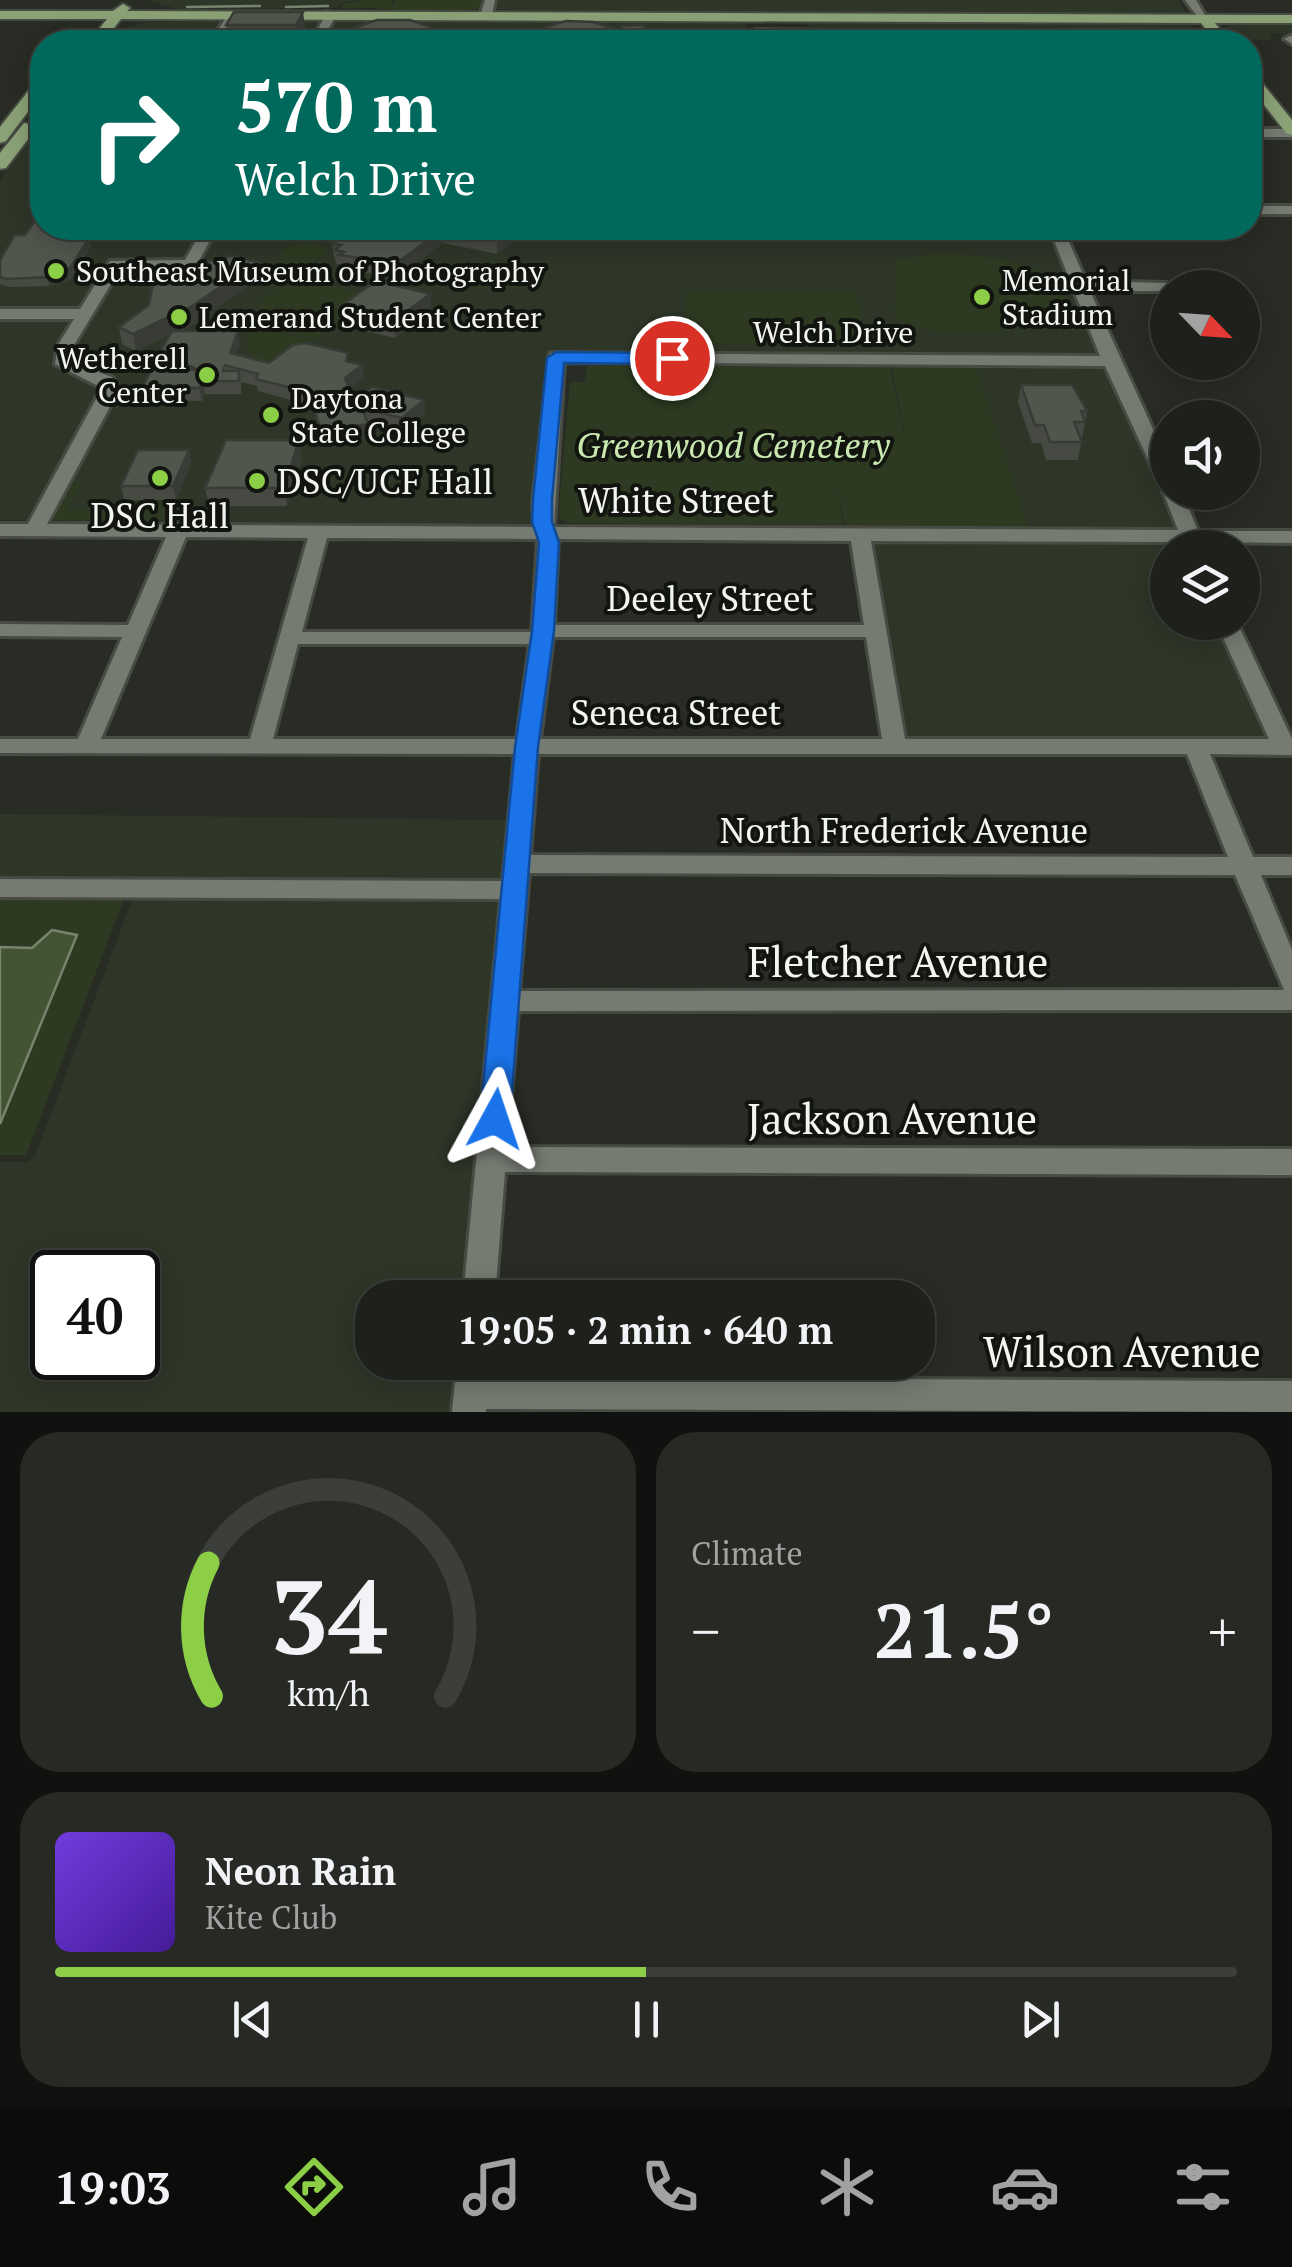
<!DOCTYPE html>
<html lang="en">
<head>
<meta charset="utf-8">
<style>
  :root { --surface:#1e211b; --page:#262924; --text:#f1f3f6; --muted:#a1a3a3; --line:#3c3e3a; --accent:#8cce45 }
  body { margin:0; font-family:"PT Serif",serif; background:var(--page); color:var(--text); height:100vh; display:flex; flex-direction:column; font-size:38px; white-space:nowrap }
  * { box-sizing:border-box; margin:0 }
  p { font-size:32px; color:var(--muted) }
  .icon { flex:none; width:55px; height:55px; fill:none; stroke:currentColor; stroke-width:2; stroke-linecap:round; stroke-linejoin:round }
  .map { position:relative; height:1412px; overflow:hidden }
  .panel { display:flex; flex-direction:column; gap:20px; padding:20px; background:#10120f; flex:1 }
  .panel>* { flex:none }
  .top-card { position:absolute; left:30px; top:30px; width:1232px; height:210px; border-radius:40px; box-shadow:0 5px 25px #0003,0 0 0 2px var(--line); background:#00695c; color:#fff; overflow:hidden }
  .needle { width:65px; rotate:115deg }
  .buttons { position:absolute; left:1150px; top:270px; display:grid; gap:20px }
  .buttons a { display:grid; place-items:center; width:110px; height:110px; border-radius:50%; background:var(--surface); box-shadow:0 5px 25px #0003,0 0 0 2px var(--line); font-size:50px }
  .speed { position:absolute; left:30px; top:1250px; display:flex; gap:20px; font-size:50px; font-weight:700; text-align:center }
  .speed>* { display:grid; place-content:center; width:130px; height:130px; border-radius:50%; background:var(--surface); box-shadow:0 5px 25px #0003,0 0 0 2px var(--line); line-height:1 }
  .speed .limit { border:5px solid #111; border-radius:15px; background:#fff; color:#111 }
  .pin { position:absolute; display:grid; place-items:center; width:85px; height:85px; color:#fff; margin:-42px; border:5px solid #fff; border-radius:50%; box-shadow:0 2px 10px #0007 }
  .me { position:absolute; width:110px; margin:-55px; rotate:5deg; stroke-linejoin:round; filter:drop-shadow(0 0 8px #0008) }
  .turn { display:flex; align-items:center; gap:35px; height:210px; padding:0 40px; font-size:45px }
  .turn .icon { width:130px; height:130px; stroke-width:2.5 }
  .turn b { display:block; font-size:70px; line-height:85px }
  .big { font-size:75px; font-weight:600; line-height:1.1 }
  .panel .card { flex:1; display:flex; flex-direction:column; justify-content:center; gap:15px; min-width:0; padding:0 35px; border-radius:40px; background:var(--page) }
  .panel .dial { align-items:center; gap:0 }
  .dial svg { height:260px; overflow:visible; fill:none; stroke:var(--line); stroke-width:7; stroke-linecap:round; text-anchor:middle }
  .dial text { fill:var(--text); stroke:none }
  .song { display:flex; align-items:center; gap:30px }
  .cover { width:120px; height:120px; border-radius:15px; background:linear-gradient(135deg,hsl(260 70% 55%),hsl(260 70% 35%)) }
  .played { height:10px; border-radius:5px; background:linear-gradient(90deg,var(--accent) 50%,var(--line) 50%) }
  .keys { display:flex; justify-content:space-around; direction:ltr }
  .heat { display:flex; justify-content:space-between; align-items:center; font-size:55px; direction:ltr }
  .panel .tiles { flex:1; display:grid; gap:20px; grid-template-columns:1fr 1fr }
  .card:last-child { grid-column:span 2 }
  .trip { position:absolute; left:355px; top:1280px; width:580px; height:100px; border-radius:40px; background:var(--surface); box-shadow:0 5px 25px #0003,0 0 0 2px var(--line); font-weight:600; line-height:100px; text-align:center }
  .tabs { display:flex; height:160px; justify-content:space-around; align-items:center; background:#0c0d0b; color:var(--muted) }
  .tabs .icon { width:70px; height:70px }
  .tabs .on { color:var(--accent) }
  .tabs b { font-size:45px; color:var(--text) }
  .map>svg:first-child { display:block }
  .built { fill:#2e3628; fill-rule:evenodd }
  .green { fill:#2d3a21 }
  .water { fill:#435435; stroke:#78846d; stroke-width:2.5 }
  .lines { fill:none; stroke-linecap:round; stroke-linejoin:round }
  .stream { stroke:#78846d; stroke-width:2.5 }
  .minor-casing { stroke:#474b43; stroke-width:6 }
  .major-casing { stroke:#474b43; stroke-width:4 }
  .minor { fill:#767b72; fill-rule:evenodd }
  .major { fill:#8ba277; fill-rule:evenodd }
  .wall { fill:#464a42 }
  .shaded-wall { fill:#393c36 }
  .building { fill:#51564d; stroke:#393c36; stroke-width:2.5 }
  .route { fill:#1a73e8; stroke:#114b97; stroke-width:2.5 }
  .poi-dot { fill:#8cce45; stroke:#121410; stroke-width:4 }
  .labels { text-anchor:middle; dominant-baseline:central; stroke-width:8; stroke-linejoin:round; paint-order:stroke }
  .far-poi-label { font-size:30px; fill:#f2f5f0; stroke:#121410; text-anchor:start }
  .far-street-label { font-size:30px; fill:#f2f5f0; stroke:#121410 }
  .park-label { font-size:35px; font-style:italic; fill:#cae9b0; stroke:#121410 }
  .poi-label { font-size:35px; fill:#f2f5f0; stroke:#121410; text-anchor:start }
  .street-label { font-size:35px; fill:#f2f5f0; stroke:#121410 }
  .near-street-label { font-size:42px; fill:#f2f5f0; stroke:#121410 }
</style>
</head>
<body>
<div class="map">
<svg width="1292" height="1412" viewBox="0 0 1292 1412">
  <rect width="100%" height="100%" fill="#282c24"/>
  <path class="built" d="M146 0H357L341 3 337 8 177 9Z
    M518 0H1179L1185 13 823 14 477 9 487 2Z
    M308 18 739 21 746 25 747 35 961 39 971 42H109L125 28 147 22Z
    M797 20 1188 22 1203 37 829 35Z
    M1234 23H1292V33H1270L1271 40H1232L1223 29Z
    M42 123V228H1049L1187 547 1168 548V622L1220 623 1272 741 906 742 872 545 844 525 833 459 909 456 889 356 549 354 532 524 0 520V180Z
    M0 814 512 820 506 884 0 882Z
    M134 895 504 896 467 1297 372 1298V1362L461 1363 457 1412H0V1162H27L35 1156ZM52 1272H138V1358H52Z"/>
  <path class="green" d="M363 0H393L390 9 396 0H518C499 0 487 8 471 10 442 13 410 10 380 9L379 8H340L343 4Z
    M292 228H312L316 234 305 242 325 246 327 252 294 274 276 269 284 249 304 241 300 237H288Z
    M935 254C968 253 1073 260 1069 310L1059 327C1024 329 915 343 895 315L896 260Z
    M491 259 524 265 520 289H464L496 266 488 261Z
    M295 277 374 296 316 339 253 323 264 297Z
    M685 291 856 292 866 345 686 344Z
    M252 327 313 340 281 363 272 359 255 362 249 358 251 353 246 352Z
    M587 366 890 367 909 457 892 367H976L1028 527 845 525 834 458 843 525 569 523 558 518 570 382H585Z
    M66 483 80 484 67 510H118L123 500H183L175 521 51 520 49 515Z
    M126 894 26 1155H0V895Z"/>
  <path class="water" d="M52 930 77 935 0 1124V947L32 948Z"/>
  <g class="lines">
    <path class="stream" d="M187 7 260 6
      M286 7 328 6"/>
    <defs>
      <path id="minor" d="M485 0H495L492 16 486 19 480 16Z
        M1185 0H1196L1208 20H1200Z
        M327 12 337 14 321 42H311Z
        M227 16 237 18 220 42H210Z
        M755 30 1220 35 1226 38 1220 41 751 35Z
        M1290 36H1292V44L1284 39Z
        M1250 129H1292V137H1250Z
        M1250 206H1292V214H1250Z
        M198 228H212L213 235 195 268 120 269 74 345 72 362 112 377 120 388 47 524 534 527 533 501 550 353 1100 356 1049 228H1063L1086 281 1166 283 1168 286 1160 291H1090L1168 462V492H1182L1198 531H1292V543L1203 542 1205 548H1185L1183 542 871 541 905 739H1269L1216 622H1237L1292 739V755L1210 754 1253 857H1292V875H1261L1292 950V1010L518 1011 507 1147 1292 1149V1175L505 1172 495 1298H463L501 899 0 897V879L503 881 515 754 0 753V739H78L122 637 0 636V624L128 625 166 537 0 536V524H28L102 388 55 364 58 345 74 319H0V309H80L110 261 185 260 199 235ZM564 362 1105 366 1159 483 1165 488 1163 492 1178 530 554 527ZM186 537 308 538 250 739H101ZM327 538 538 539 532 632H302ZM558 539 851 541 864 625H554ZM553 637H866L882 739H540ZM298 644H530L517 739H273ZM538 754H1187L1228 857 530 855ZM529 873 1235 875 1284 990 519 991Z
        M457 1362H491L489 1377 1292 1381V1412L486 1409V1412H452Z"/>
      <path id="major" d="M123 4 130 8 127 11 1292 15V23H1215L1230 42H1216L1201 23 121 19 103 42H89L107 19H0V11H113Z
        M1250 73 1255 74 1292 120V135L1286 133 1250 87Z
        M42 78V93L6 141 0 143V127L37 80Z
        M24 123 38 126 6 168 0 169V153Z"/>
    </defs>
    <use href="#minor" class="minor-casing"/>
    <use href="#major" class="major-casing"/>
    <use href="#minor" class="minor"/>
    <use href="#major" class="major"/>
  </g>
  <path class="wall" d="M303 12 305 31 299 42H228L226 25Z
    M348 30 466 39 484 33V39L538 37 702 42H349Z
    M222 228H271L268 233H223Z
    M325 228H512L513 242 497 254 443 243 404 273 391 276 341 269 340 264H336L335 257H334L332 243 345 234Z
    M772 228H792V230H772Z
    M894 228H932L931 232H895Z
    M958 228H1009L1010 231V235H960Z
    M88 231 84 238 91 246 70 280 49 286 9 287 0 284V260Z
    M257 262 260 278 182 331 240 344 236 354 269 363 349 362 362 365 364 378 349 389 354 401 424 400 425 413 403 431 367 422 370 437 331 444 322 441 313 406 258 391 257 386 241 382V394H205L202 401 144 400 142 388 175 369 164 363 161 350 170 334 136 351 122 344 119 327 149 305 151 291 148 275Z
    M430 294 431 310 395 338 340 325 338 308Z
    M1021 385 1087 411 1078 460H1046L1041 443H1032L1018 402Z
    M189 450 191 463 176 500H124L121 486Z
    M302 458 287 506H209L205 488Z"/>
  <path class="shaded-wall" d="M303 12 305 31 298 42 296 25Z
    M84 228H87L88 231 79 246 78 238Z
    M512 228 513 242 497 254V240Z
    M442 230 443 243 404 273 391 276 390 262Z
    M89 238 91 246 70 280 49 286 47 277Z
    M257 262 260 278 180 333 179 330 136 351 133 334Z
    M430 294 431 310 395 338 394 321Z
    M238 331 240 344 232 365 230 353Z
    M362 365 364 378 347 391 345 378Z
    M203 381 205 394 202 401 199 388Z
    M424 400 425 413 403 431 402 418Z
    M368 424 370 437 331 444 329 430Z
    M299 440 302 458 287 506 284 488Z
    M189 450 191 463 176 500 173 486Z"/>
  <path class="building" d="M234 12H303L296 25H226Z
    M377 20H410L466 39 467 34 484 33 482 39 515 29 538 37 540 29 566 21 593 22 621 31 622 26 644 25V41H700L702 42H366L368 38 348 30Z
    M42 219V228H84L78 238H89L68 271 47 277 7 279 0 277V260L15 235H25L34 222Z
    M355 228H512L497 240 442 230 402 259 390 262 339 255 344 252 335 250 341 245 332 243Z
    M959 228H1009L1010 231H960Z
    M231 256 257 262 177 316 180 311 133 334 119 327 149 305 153 284 148 275Z
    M376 281 430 294 394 321 338 308Z
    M172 331H238L230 353 269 363 293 345 306 343 348 353 346 361 362 365 345 378 354 401 372 387 424 400 402 418 362 408 368 424 329 430 320 428 313 404 324 396 256 379 258 374 225 365 223 371H239V381H203L199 388H142L152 368 198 370 161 350Z
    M1021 385H1072L1087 411H1081L1085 422H1074L1082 442H1050L1044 425H1035Z
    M226 440H299L284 488H205Z
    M138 450H189L173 486H121Z"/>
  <path class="route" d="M556 352 672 353 680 358 672 364 564 363 552 500V522L559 542 554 631 538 747 510 1119 505 1128 495 1131 484 1128 480 1119 515 747 532 631 539 542 532 522 533 500 547 358Z"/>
  <g class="poi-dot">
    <circle cx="56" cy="271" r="10"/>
    <circle cx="982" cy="297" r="10"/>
    <circle cx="179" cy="317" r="10"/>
    <circle cx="207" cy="375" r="10"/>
    <circle cx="271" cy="415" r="10"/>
    <circle cx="160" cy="478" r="10"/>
    <circle cx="257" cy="481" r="10"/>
  </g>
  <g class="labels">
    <g class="far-poi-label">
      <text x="76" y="271">Southeast Museum of Photography</text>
      <text x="1002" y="280">Memorial<tspan x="1002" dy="34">Stadium</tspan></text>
      <text x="199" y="317">Lemerand Student Center</text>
      <text x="187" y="358" text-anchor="end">Wetherell<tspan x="187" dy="34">Center</tspan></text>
      <text x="291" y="398">Daytona<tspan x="291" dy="34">State College</tspan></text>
    </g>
    <g class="far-street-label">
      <text x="833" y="332">Welch Drive</text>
    </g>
    <g class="park-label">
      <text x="733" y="445">Greenwood Cemetery</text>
    </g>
    <g class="poi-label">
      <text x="277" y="481">DSC/UCF Hall</text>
      <text x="160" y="515" text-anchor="middle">DSC Hall</text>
    </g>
    <g class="street-label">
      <text x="676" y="500">White Street</text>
      <text x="710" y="598">Deeley Street</text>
      <text x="676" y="712">Seneca Street</text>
      <text x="904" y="830">North Frederick Avenue</text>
    </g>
    <g class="near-street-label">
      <text x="898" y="961">Fletcher Avenue</text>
      <text x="892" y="1118">Jackson Avenue</text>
      <text x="1122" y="1351">Wilson Avenue</text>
    </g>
  </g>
</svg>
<div class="buttons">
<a><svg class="needle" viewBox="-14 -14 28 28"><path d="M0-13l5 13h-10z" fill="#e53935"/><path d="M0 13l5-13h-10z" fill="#a1a3a3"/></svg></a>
<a><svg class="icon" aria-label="sound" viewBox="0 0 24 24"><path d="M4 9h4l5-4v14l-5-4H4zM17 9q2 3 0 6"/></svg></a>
<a><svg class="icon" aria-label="layers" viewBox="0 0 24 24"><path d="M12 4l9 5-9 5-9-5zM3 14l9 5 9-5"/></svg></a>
</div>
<div class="speed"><div class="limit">40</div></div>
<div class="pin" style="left:672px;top:358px;background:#d93025"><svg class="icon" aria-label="arrive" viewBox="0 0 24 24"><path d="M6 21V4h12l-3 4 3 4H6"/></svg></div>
<svg class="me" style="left:495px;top:1119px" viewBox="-20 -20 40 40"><path d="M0-17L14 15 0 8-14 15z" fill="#1a73e8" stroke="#fff" stroke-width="4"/></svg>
<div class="trip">19:05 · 2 min · 640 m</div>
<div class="top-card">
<div class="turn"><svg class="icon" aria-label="right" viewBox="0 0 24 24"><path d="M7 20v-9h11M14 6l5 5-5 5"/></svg><div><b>570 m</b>Welch Drive</div></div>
</div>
</div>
<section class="panel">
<div class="tiles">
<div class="card dial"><svg viewBox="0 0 100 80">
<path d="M14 69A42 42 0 1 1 86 69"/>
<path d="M14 69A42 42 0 0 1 13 28" stroke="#8cce45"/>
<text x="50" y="56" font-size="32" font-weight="700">34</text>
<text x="50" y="72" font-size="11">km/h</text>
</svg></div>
<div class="card"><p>Climate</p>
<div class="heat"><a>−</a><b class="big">21.5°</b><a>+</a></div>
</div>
<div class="card">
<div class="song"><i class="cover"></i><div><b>Neon Rain</b><p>Kite Club</p></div></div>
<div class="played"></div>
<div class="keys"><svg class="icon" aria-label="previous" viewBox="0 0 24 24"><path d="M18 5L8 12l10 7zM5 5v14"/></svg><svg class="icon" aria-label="pause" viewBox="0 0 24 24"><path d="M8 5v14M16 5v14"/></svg><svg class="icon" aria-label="next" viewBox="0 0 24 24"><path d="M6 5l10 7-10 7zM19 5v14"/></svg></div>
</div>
</div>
</section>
<nav class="tabs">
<b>19:03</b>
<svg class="icon on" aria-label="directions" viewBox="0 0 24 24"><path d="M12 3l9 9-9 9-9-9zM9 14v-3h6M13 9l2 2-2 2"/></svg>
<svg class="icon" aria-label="music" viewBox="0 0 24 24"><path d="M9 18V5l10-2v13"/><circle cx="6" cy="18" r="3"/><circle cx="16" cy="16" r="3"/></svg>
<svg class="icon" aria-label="phone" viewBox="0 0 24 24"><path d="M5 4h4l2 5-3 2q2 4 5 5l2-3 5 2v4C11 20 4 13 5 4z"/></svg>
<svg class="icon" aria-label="climate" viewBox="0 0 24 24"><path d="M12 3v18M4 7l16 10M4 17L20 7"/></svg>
<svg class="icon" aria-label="car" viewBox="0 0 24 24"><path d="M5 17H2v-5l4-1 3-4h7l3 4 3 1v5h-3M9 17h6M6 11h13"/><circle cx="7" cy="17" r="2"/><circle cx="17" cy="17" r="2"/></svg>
<svg class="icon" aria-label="filters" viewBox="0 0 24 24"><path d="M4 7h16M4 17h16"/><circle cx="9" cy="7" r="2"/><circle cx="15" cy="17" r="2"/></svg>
</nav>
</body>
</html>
